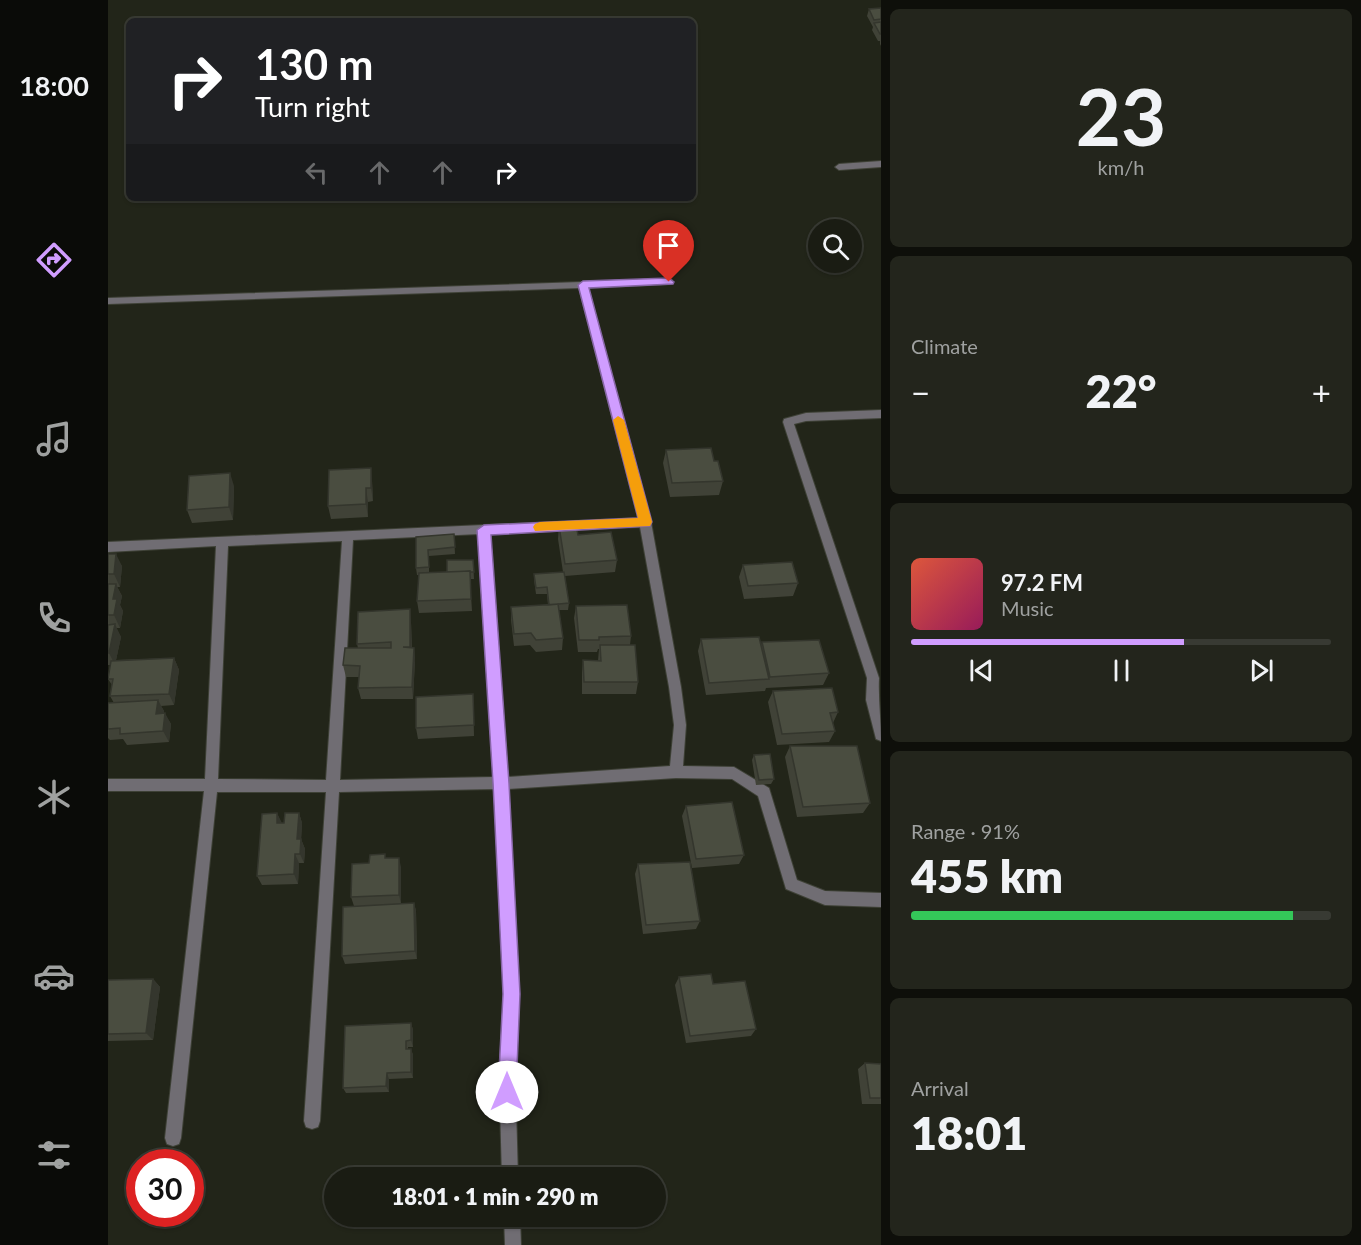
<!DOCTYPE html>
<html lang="en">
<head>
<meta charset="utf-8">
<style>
  :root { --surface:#1a1c13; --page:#23251c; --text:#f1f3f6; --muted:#9fa1a0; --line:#383a33; --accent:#d09dff }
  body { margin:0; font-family:Lato,sans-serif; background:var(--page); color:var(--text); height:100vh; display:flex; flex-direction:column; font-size:22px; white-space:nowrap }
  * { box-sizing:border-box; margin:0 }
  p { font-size:20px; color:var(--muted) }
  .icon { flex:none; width:33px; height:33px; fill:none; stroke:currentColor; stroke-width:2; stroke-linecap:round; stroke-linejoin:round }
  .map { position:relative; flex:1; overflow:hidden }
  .drawer { display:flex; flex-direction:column; gap:9px; padding:9px; background:#0e0f0a; width:480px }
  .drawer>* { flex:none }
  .guide { position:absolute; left:18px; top:18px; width:570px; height:183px; border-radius:9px; box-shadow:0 2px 4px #0004,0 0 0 2px var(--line); background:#202124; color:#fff; overflow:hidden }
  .controls { position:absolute; left:700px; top:219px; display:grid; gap:12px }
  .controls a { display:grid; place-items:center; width:54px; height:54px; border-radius:50%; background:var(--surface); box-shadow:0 2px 4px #0004,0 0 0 2px var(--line); font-size:30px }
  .speed { position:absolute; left:18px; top:1149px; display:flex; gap:12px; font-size:30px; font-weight:700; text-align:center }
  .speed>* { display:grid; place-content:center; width:78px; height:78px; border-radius:50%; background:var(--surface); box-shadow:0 2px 4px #0004,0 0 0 2px var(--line); line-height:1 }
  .speed .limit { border:9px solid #d22; background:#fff; color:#111 }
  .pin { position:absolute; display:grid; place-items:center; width:51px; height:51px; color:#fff; margin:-62px -26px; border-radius:50% 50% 50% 0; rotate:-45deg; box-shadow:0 0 6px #0007 }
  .pin .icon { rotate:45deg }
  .me { position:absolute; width:66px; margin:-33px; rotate:0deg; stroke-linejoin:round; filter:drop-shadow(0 0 4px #0008) }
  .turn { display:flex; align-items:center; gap:21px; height:126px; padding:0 30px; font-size:27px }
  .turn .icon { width:78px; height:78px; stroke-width:2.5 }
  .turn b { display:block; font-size:42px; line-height:51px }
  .lanes { display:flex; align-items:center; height:57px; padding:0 30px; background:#0003; justify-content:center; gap:30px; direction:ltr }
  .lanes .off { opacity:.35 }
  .big { font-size:45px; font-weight:800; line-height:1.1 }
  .drawer .widget { flex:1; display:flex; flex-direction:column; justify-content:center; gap:9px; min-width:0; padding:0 21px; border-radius:9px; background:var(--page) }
  .drawer .dial { align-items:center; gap:0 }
  .dial b { font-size:78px; line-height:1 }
  .song { display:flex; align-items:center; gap:18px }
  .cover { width:72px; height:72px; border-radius:9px; background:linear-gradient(135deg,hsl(10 70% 55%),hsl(330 70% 35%)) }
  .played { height:6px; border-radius:3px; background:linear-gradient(90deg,var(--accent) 65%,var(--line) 65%) }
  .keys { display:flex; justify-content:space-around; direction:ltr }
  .heat { display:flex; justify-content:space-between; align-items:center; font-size:33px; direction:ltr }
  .charge { height:9px; border-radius:4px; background:linear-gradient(90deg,#34c759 91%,var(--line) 0) }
  .trip { position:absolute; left:216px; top:1167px; width:342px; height:60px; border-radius:30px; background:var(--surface); box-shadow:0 2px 4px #0004,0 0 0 2px var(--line); font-weight:800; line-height:60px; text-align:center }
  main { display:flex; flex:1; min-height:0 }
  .dock { display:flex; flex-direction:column; width:108px; justify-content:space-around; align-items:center; background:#0a0b08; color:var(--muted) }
  .dock .icon { width:42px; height:42px }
  .dock .current { color:var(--accent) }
  .dock b { font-size:27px; color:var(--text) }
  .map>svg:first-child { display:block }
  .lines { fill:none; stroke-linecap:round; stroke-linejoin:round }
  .minor-casing { stroke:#3e4136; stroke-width:2 }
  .minor { fill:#706d73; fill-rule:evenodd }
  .wall { fill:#404237 }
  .shaded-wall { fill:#34362d }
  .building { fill:#4a4d40; stroke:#34362d; stroke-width:1.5 }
  .route { fill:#d09dff; stroke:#8766a6; stroke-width:1.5 }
  .slow { fill:#f59e0b }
</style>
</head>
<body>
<main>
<nav class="dock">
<b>18:00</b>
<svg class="icon current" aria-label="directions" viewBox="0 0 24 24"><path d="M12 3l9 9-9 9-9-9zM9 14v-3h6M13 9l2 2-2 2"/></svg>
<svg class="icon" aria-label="music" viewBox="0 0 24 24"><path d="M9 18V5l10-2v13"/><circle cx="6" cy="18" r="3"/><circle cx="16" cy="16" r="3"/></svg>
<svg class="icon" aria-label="phone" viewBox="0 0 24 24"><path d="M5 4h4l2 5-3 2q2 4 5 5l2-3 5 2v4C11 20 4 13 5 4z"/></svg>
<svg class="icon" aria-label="climate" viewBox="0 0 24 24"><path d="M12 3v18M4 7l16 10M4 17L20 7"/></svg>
<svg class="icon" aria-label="car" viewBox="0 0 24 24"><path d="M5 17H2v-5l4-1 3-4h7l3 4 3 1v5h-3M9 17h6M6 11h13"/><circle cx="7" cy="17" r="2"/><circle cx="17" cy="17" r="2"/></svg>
<svg class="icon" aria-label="filters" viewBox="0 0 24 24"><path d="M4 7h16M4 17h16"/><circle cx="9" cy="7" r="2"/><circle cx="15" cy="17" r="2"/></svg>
</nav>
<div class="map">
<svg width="773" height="1245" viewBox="0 0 773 1245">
  <rect width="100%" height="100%" fill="#222519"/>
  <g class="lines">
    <defs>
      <path id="minor" d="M773 161V167L731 170 727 167 731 164Z
        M561 279 564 280V284L480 288 543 522 573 687 578 725 575 766 626 767 661 788 689 880 717 891 773 893V907L717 905 678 889 650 796 624 779 568 778 400 789 411 994 407 1070 410 1178H394L391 1070 397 994 387 789 231 792 212 1121 210 1127 204 1129 198 1127 196 1121 218 792H109L73 1138 71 1144 65 1146 59 1144 57 1138 96 791H0V779H97L108 546 0 552V542L530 518 471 288 0 304V298ZM532 527 561 687 566 725 562 766 399 777 382 534ZM371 534 386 777 232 780 245 540ZM234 541 218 780 110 779 120 546Z
        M773 410V418L698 421 686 424 771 678C770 699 773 719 773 741L768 739 767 735 758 700 759 678 675 422 676 419 698 413Z
        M396 1216H412L413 1245H397Z"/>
    </defs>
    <use href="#minor" class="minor-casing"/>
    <use href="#minor" class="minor"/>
  </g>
  <path class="wall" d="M773 8V46L772 44V41H770L764 30 765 27 759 16 761 9Z
    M558 450 606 461 615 481 611 495 562 497 555 463Z
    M264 481 265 501 260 502V517L223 519 220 506Z
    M126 486 125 520 84 523 79 510Z
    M451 526 470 535 509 560 507 572 457 576 461 603 460 610H451L455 638 454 650 428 652 422 645 406 646 403 620V607L440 605 439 594H428L426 580V574L455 572 450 539Z
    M346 534 347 554 321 556V573L339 572 365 560 366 579H362L364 611 311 613 309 601 311 575H309L308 568V537Z
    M0 554 14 566 12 587H9L14 596 12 605 15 611 12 628H8L13 637 8 660 66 658 71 670 66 705 53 706 56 711V713L63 724 61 742 19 745 15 739 2 740 0 738V703H6L2 696 4 685 0 679 3 665H0Z
    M635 565 690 583 685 596 636 599 631 577Z
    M468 606 523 636 522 645 530 682 528 694H474V672L475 660 490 661 491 649H490L489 652H470L466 618Z
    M303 622 304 648H306L307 660 305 699H253L250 688 251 677H238L235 665 250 648 249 644Z
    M593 639 653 645 654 642 721 673 715 685 658 688 657 691 598 695 590 651Z
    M665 691 730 712 725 723 727 731 721 742 669 745 660 702Z
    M365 694 366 736 310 739 308 728Z
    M682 746 762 803 755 813 689 817 677 757Z
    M646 755 666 779 663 784 648 785 644 760Z
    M578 806 636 855 631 864 584 868 574 816Z
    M169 813 173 823H176L191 813 194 823 193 839 197 849 196 863H191L190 884 154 885 149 876Z
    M278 858 293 867V903H306L308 911 309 959 237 964 234 956 246 906 243 897 261 863Z
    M530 864 592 921 588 929 535 934 527 874Z
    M571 977 605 984 648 1029 643 1036 578 1043 567 985Z
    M45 979 52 987 45 1040 0 1041V980Z
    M303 1023 305 1030V1047H300V1049H303L305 1055V1078L281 1079V1092L238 1093 235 1088Z
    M757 1063 773 1064V1104H754L750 1069Z"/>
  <path class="shaded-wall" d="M263 468 264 481 265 501 263 488Z
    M122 473 126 486 125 520 121 507Z
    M258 488 260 502V517L258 504Z
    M8 554 14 566 12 587 6 574Z
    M8 584 14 596 12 605 15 611 12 628 6 615 5 599Z
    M302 609 303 622 304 659 302 647Z
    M7 624 13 637 7 665 1 653Z
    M306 648 307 660 305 699 304 687Z
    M66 658 71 670 66 705 61 694Z
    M50 700 56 711 54 725 48 714Z
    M57 713 63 724 61 742 55 731Z
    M169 813 174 823H169Z
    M191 813 194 823 193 843V839L197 849 196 863 192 854 189 839Z
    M187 854 191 863 190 884 186 874Z
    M291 858 293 867V904L291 895Z
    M306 903 308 911 309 959 307 951Z
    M45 979 52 987 45 1040 38 1033Z
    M303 1023 305 1030V1047L303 1040Z
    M303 1049 305 1055V1078L303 1072Z
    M279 1073 281 1079V1092L278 1086Z"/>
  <path class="building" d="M773 8V19L766 20 761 9Z
    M773 22V34H772L766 23Z
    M603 448 606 461H610L615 481 564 483 558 450Z
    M263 468V488H258V504L220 506 221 470Z
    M122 473 121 507 79 510 81 476Z
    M468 525 470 535 503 532 509 560 457 564 451 526Z
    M346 534 347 547 320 550 321 567 308 568V537Z
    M0 554H8L6 574H0Z
    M339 560H365L366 572H362V571L339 572Z
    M684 562 690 583 640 586 635 565Z
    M362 571 363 599 309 601 311 573Z
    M456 572 461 603 441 605 439 587 428 588 426 574Z
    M0 584H8L5 599H9L6 615H0Z
    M450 604 455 638 428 640 423 633 406 634 403 607Z
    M519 605 523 636 491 637V640H471L468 606Z
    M302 609V647H295L306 648 304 687 250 688 252 666 235 665 237 648H283V642L249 644 250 612Z
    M7 624 1 653H0V625Z
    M651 637 661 679 601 683 593 639Z
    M711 640 721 673 662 677 654 642Z
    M492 645H527L530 682H476L475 660 493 661Z
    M66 658 61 694 2 696 5 679H0L3 661Z
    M724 688 730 712 722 713 727 731 674 734 665 691Z
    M365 694 366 725 308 728V697Z
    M50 700 48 714 57 713 55 731 12 734V728L0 729V703Z
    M682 746H749L762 803 695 807Z
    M662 754 666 779 651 780 646 755Z
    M624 802 636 855 588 859 578 806Z
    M169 813V823H176L177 813H191L189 839H193L192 854H187L186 874 149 876 154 814Z
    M277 854V858H291V895L243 897 244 864 261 863 262 855Z
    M582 862 592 921 538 925 530 864Z
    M306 903 307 951 234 956 235 907Z
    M603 974 605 984 637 981 648 1029 582 1036 571 977Z
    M45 979 38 1033 0 1034V980Z
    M303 1023V1040L298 1041V1049H303V1072L279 1073 278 1086 235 1088 237 1026Z
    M757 1063 773 1064V1098H762Z"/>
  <path class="route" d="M561 278 566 282 565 284 481 288 544 522 542 526 383 535 401 783 412 994 408 1092 406 1098 399 1101 393 1098 390 1092 395 994 385 783 369 530 376 525 530 518 470 285 475 281Z"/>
  <path class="slow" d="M510 416 516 420 544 522 542 526 427 531 425 527 427 524 432 522 530 518 505 420Z"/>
</svg>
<div class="controls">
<a><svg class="icon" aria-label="search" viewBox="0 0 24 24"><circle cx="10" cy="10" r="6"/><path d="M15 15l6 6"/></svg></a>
</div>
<div class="speed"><div class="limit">30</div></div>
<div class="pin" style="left:561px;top:282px;background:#d93025"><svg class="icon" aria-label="arrive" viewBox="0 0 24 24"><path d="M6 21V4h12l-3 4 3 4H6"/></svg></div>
<svg class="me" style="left:399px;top:1092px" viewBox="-20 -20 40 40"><circle r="19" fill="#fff"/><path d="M0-13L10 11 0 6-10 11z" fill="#d09dff"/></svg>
<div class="trip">18:01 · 1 min · 290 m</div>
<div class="guide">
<div class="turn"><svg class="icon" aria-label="right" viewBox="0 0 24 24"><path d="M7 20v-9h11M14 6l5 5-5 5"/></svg><div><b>130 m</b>Turn right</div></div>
<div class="lanes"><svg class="icon off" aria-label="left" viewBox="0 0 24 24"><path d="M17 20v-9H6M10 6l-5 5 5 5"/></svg><svg class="icon off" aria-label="ahead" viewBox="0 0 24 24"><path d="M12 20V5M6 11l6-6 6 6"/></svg><svg class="icon off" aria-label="ahead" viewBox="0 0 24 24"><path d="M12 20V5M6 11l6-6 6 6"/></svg><svg class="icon" aria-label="right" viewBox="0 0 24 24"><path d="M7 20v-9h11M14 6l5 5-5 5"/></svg></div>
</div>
</div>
<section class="drawer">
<div class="widget dial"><b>23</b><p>km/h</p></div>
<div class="widget"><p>Climate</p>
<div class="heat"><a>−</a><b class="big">22°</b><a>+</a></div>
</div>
<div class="widget">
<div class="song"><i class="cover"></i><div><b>97.2 FM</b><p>Music</p></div></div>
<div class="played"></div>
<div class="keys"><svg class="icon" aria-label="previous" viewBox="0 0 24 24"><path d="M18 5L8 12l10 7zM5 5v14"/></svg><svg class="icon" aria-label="pause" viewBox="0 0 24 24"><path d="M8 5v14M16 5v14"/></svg><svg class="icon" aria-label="next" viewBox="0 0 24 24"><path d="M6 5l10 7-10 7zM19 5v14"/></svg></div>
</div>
<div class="widget"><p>Range · 91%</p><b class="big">455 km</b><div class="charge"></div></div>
<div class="widget"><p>Arrival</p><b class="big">18:01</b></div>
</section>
</main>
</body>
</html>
